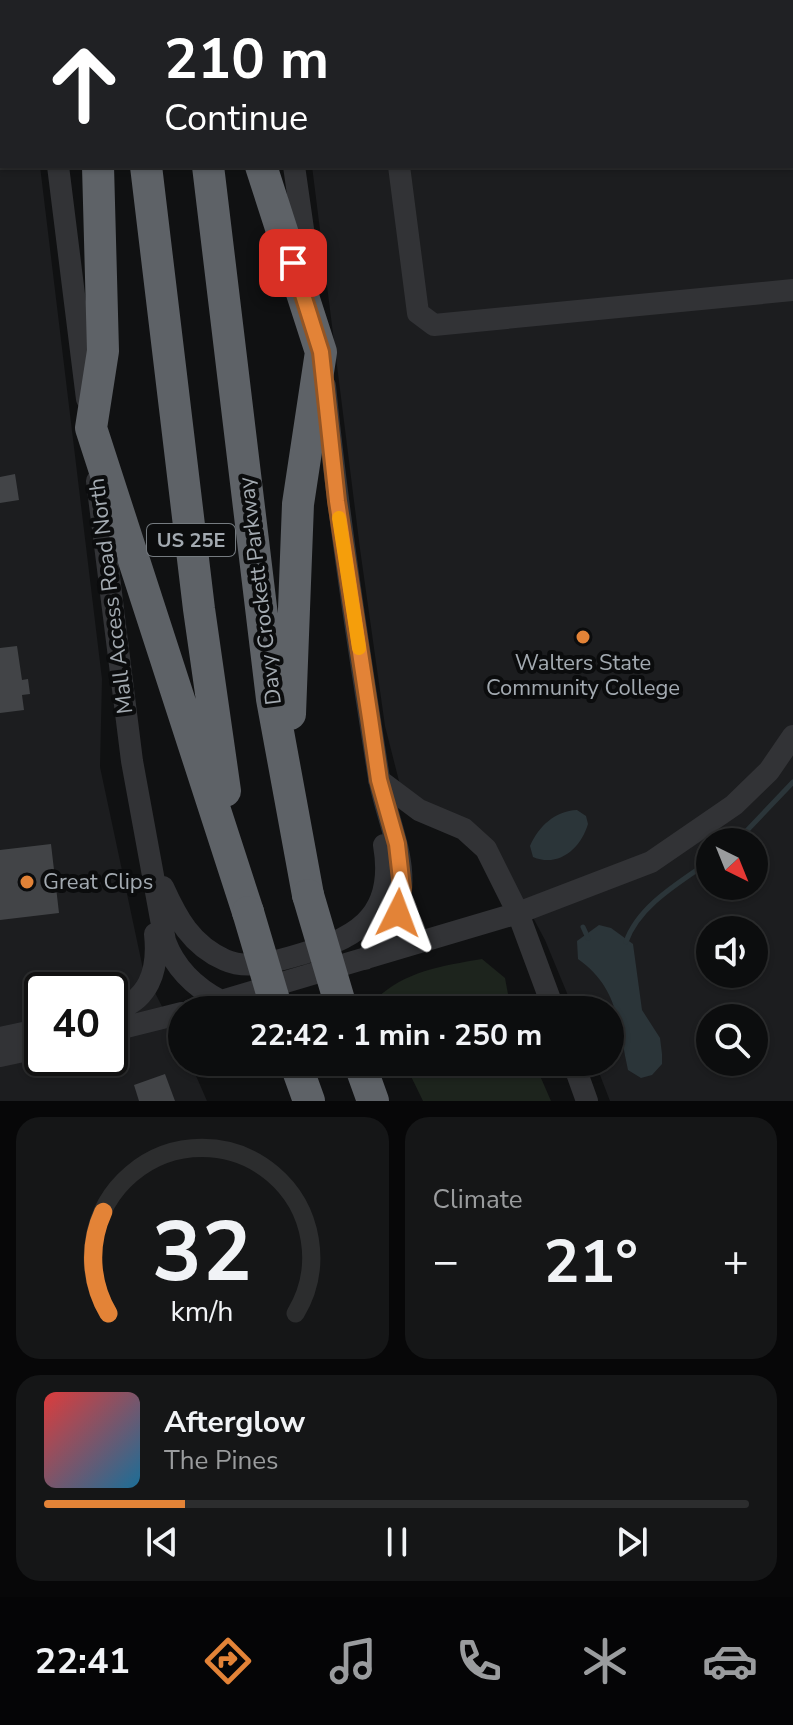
<!DOCTYPE html>
<html lang="en">
<head>
<meta charset="utf-8">
<style>
  :root { --surface:#0c0d0e; --page:#151617; --text:#f1f3f6; --muted:#9a9c9e; --line:#2c2d2e; --accent:#e38337 }
  body { margin:0; font-family:"Nunito Sans",sans-serif; background:var(--page); color:var(--text); height:100vh; display:flex; flex-direction:column; font-size:30px; white-space:nowrap }
  * { box-sizing:border-box; margin:0 }
  p { font-size:26px; color:var(--muted) }
  .icon { flex:none; width:44px; height:44px; fill:none; stroke:currentColor; stroke-width:2; stroke-linecap:round; stroke-linejoin:round }
  .map { position:relative; height:1101px; overflow:hidden }
  .drawer { display:flex; flex-direction:column; gap:16px; padding:16px; background:#070708; flex:1 }
  .drawer>* { flex:none }
  .guide { position:absolute; left:0px; top:0px; width:794px; height:168px; box-shadow:0 2px 6px #0004,0 0 0 2px var(--line); background:#202124; color:#fff; overflow:hidden }
  .needle { width:52px; rotate:137deg }
  .fabs { position:absolute; left:696px; top:828px; display:grid; gap:16px }
  .fabs a { display:grid; place-items:center; width:72px; height:72px; border-radius:50%; background:var(--surface); box-shadow:0 2px 6px #0004,0 0 0 2px var(--line); font-size:40px }
  .speed { position:absolute; left:24px; top:972px; display:flex; gap:16px; font-size:40px; font-weight:700; text-align:center }
  .speed>* { display:grid; place-content:center; width:104px; height:104px; border-radius:50%; background:var(--surface); box-shadow:0 2px 6px #0004,0 0 0 2px var(--line); line-height:1 }
  .speed .limit { border:4px solid #111; border-radius:12px; background:#fff; color:#111 }
  .pin { position:absolute; display:grid; place-items:center; width:68px; height:68px; color:#fff; margin:-34px; border-radius:16px; box-shadow:0 4px 12px #0006 }
  .me { position:absolute; width:88px; margin:-44px; rotate:3deg; stroke-linejoin:round; filter:drop-shadow(0 0 6px #0008) }
  .turn { display:flex; align-items:center; gap:28px; height:168px; padding:0 32px; font-size:36px }
  .turn .icon { width:104px; height:104px; stroke-width:2.5 }
  .turn b { display:block; font-size:56px; line-height:68px }
  .big { font-size:60px; font-weight:700; line-height:1.1 }
  .drawer .card { flex:1; display:flex; flex-direction:column; justify-content:center; gap:12px; min-width:0; padding:0 28px; border-radius:24px; background:var(--page) }
  .drawer .dial { align-items:center; gap:0 }
  .dial svg { height:208px; overflow:visible; fill:none; stroke:var(--line); stroke-width:7; stroke-linecap:round; text-anchor:middle }
  .dial text { fill:var(--text); stroke:none }
  .song { display:flex; align-items:center; gap:24px }
  .cover { width:96px; height:96px; border-radius:12px; background:linear-gradient(135deg,hsl(0 70% 55%),hsl(200 70% 35%)) }
  .played { height:8px; border-radius:4px; background:linear-gradient(90deg,var(--accent) 20%,var(--line) 20%) }
  .keys { display:flex; justify-content:space-around; direction:ltr }
  .heat { display:flex; justify-content:space-between; align-items:center; font-size:44px; direction:ltr }
  .drawer .tiles { flex:1; display:grid; gap:16px; grid-template-columns:1fr 1fr }
  .card:last-child { grid-column:span 2 }
  .trip { position:absolute; left:168px; top:996px; width:456px; height:80px; border-radius:40px; background:var(--surface); box-shadow:0 2px 6px #0004,0 0 0 2px var(--line); font-weight:700; line-height:80px; text-align:center }
  .menu { display:flex; height:128px; justify-content:space-around; align-items:center; background:#050506; color:var(--muted) }
  .menu .icon { width:56px; height:56px }
  .menu .active { color:var(--accent) }
  .menu b { font-size:36px; color:var(--text) }
  .map>svg:first-child { display:block }
  .built { fill:#1c1d1f; fill-rule:evenodd }
  .green { fill:#1d241d }
  .water { fill:#2b3539 }
  .lines { fill:none; stroke-linecap:round; stroke-linejoin:round }
  .stream { stroke:#2b3539; stroke-width:5 }
  .building { fill:#424447 }
  .minor { stroke:#323336; stroke-width:22 }
  .highway { stroke:#5e6267; stroke-width:32 }
  .highway-bridge { stroke:#5e6267; stroke-width:32 }
  .route-casing { stroke:#945524; stroke-width:20 }
  .route { stroke:#e38337; stroke-width:14 }
  .slow { stroke:#f59e0b; stroke-width:14 }
  .poi-dot { fill:#e38337; stroke:#0b0c0d; stroke-width:3 }
  .labels { text-anchor:middle; dominant-baseline:central; stroke-width:8; stroke-linejoin:round; paint-order:stroke }
  .shield { fill:#0b0c0d; stroke:#757b80; stroke-width:2 }
  .shield-label { font-size:20px; font-weight:bold; fill:#a3aab1 }
  .street-label { font-size:22px; fill:#a3aab1; stroke:#0b0c0d }
  .poi-label { font-size:22px; fill:#a3aab1; stroke:#0b0c0d }
</style>
</head>
<body>
<div class="map">
<svg width="793" height="1101" viewBox="0 0 793 1101">
  <rect width="100%" height="100%" fill="#101112"/>
  <path class="built" d="M0 0H20L2 2V166H40L102 679 100 767 143 969 182 1046V1062H190L207 1101H0ZM42 990H110V1058H42Z
    M298 0H793V1101H610L595 1062H610V1010H574L545 940 508 871 400 785 385 726 360 549 312 166H792V2ZM710 842H754V886H710ZM710 930H754V974H710ZM710 1018H754V1062H710Z"/>
  <path class="green" d="M482 959 505 978 511 1010H380L375 1000C405 971 441 966 482 959Z
    M404 1062H534L551 1101H423Z"/>
  <path class="water" d="M577 810 586 816 588 824C581 848 559 868 533 857L530 846C539 826 555 811 577 810Z
    M599 925 611 928 633 944 642 1010 660 1038 662 1054V1064L652 1075 641 1078 628 1070C618 1025 619 988 578 959L577 941Z"/>
  <g class="lines">
    <path class="stream" d="M736 842 793 782
      M583 927 588 938
      M626 942C638 906 680 882 710 861"/>
  </g>
  <path class="building" d="M15 474 19 500 0 503V477Z
    M17 646 22 680 28 679 30 694 22 695 24 710 0 713V648Z
    M51 844 59 913 0 920V850Z
    M165 1074 175 1101H139L134 1085Z"/>
  <g class="lines">
    <path class="minor" d="M37 0 38 2
      M268 0V2
      M377 0V2
      M58 166 87 399
      M294 166 311 285
      M399 166 418 313 434 325 793 290
      M325 386C338 516 358 644 378 772 384 812 405 851 401 891 399 920 386 939 365 959
      M97 481 132 761 165 941C175 968 196 988 221 1001
      M379 780 419 810 464 829 486 849 518 913 554 1010
      M163 887C177 918 191 945 225 960 245 969 270 963 291 957 352 940 397 920 384 845
      M191 1010 518 913 651 862 734 805 769 771 793 736
      M110 1012C149 1002 159 971 155 934
      M110 1031 182 1013
      M0 1038 42 1029
      M0 1056 42 1047
      M573 1062 587 1101"/>
    <path class="highway" d="M94 0V2
      M126 0V2
      M202 0V2
      M98 166 103 351 91 428 248 912
      M146 166 199 609 225 791
      M208 166 272 699 308 895
      M261 166 321 352 298 504 290 714
      M295 1062 309 1101
      M359 1062 373 1101"/>
    <path class="highway-bridge" d="M308 895 342 1010
      M248 912 277 1010"/>
  </g>
  <g class="lines">
    <defs>
      <path id="route" d="M293 263 321 352 337 501 370 718 379 780 397 844 402 888 398 913"/>
    </defs>
    <use href="#route" class="route-casing"/>
    <use href="#route" class="route"/>
    <path class="slow" d="M339 518 359 648"/>
  </g>
  <g class="poi-dot">
    <circle cx="583" cy="637" r="8"/>
    <circle cx="27" cy="882" r="8"/>
  </g>
  <g class="labels">
    <rect class="shield" x="147" y="524" width="88" height="32" rx="6"/>
    <g class="shield-label">
      <text x="191" y="540">US 25E</text>
    </g>
    <g class="street-label">
      <text transform="translate(260 591) rotate(-97)">Davy Crockett Parkway</text>
      <text transform="translate(111 596) rotate(-97)">Mall Access Road North</text>
    </g>
    <g class="poi-label">
      <text x="583" y="663">Walters State<tspan x="583" dy="25">Community College</tspan></text>
      <text x="43" y="882" text-anchor="start">Great Clips</text>
    </g>
  </g>
</svg>
<div class="fabs">
<a><svg class="needle" viewBox="-14 -14 28 28"><path d="M0-13l5 13h-10z" fill="#e53935"/><path d="M0 13l5-13h-10z" fill="#9a9c9e"/></svg></a>
<a><svg class="icon" aria-label="sound" viewBox="0 0 24 24"><path d="M4 9h4l5-4v14l-5-4H4zM17 9q2 3 0 6"/></svg></a>
<a><svg class="icon" aria-label="search" viewBox="0 0 24 24"><circle cx="10" cy="10" r="6"/><path d="M15 15l6 6"/></svg></a>
</div>
<div class="speed"><div class="limit">40</div></div>
<div class="pin" style="left:293px;top:263px;background:#d93025"><svg class="icon" aria-label="arrive" viewBox="0 0 24 24"><path d="M6 21V4h12l-3 4 3 4H6"/></svg></div>
<svg class="me" style="left:398px;top:913px" viewBox="-20 -20 40 40"><path d="M0-17L14 15 0 8-14 15z" fill="#e38337" stroke="#fff" stroke-width="4"/></svg>
<div class="trip">22:42 · 1 min · 250 m</div>
<div class="guide">
<div class="turn"><svg class="icon" aria-label="ahead" viewBox="0 0 24 24"><path d="M12 20V5M6 11l6-6 6 6"/></svg><div><b>210 m</b>Continue</div></div>
</div>
</div>
<section class="drawer">
<div class="tiles">
<div class="card dial"><svg viewBox="0 0 100 80">
<path d="M14 69A42 42 0 1 1 86 69"/>
<path d="M14 69A42 42 0 0 1 12 30" stroke="#e38337"/>
<text x="50" y="56" font-size="32" font-weight="700">32</text>
<text x="50" y="72" font-size="11">km/h</text>
</svg></div>
<div class="card"><p>Climate</p>
<div class="heat"><a>−</a><b class="big">21°</b><a>+</a></div>
</div>
<div class="card">
<div class="song"><i class="cover"></i><div><b>Afterglow</b><p>The Pines</p></div></div>
<div class="played"></div>
<div class="keys"><svg class="icon" aria-label="previous" viewBox="0 0 24 24"><path d="M18 5L8 12l10 7zM5 5v14"/></svg><svg class="icon" aria-label="pause" viewBox="0 0 24 24"><path d="M8 5v14M16 5v14"/></svg><svg class="icon" aria-label="next" viewBox="0 0 24 24"><path d="M6 5l10 7-10 7zM19 5v14"/></svg></div>
</div>
</div>
</section>
<nav class="menu">
<b>22:41</b>
<svg class="icon active" aria-label="directions" viewBox="0 0 24 24"><path d="M12 3l9 9-9 9-9-9zM9 14v-3h6M13 9l2 2-2 2"/></svg>
<svg class="icon" aria-label="music" viewBox="0 0 24 24"><path d="M9 18V5l10-2v13"/><circle cx="6" cy="18" r="3"/><circle cx="16" cy="16" r="3"/></svg>
<svg class="icon" aria-label="phone" viewBox="0 0 24 24"><path d="M5 4h4l2 5-3 2q2 4 5 5l2-3 5 2v4C11 20 4 13 5 4z"/></svg>
<svg class="icon" aria-label="climate" viewBox="0 0 24 24"><path d="M12 3v18M4 7l16 10M4 17L20 7"/></svg>
<svg class="icon" aria-label="car" viewBox="0 0 24 24"><path d="M5 17H2v-5l4-1 3-4h7l3 4 3 1v5h-3M9 17h6M6 11h13"/><circle cx="7" cy="17" r="2"/><circle cx="17" cy="17" r="2"/></svg>
</nav>
</body>
</html>
